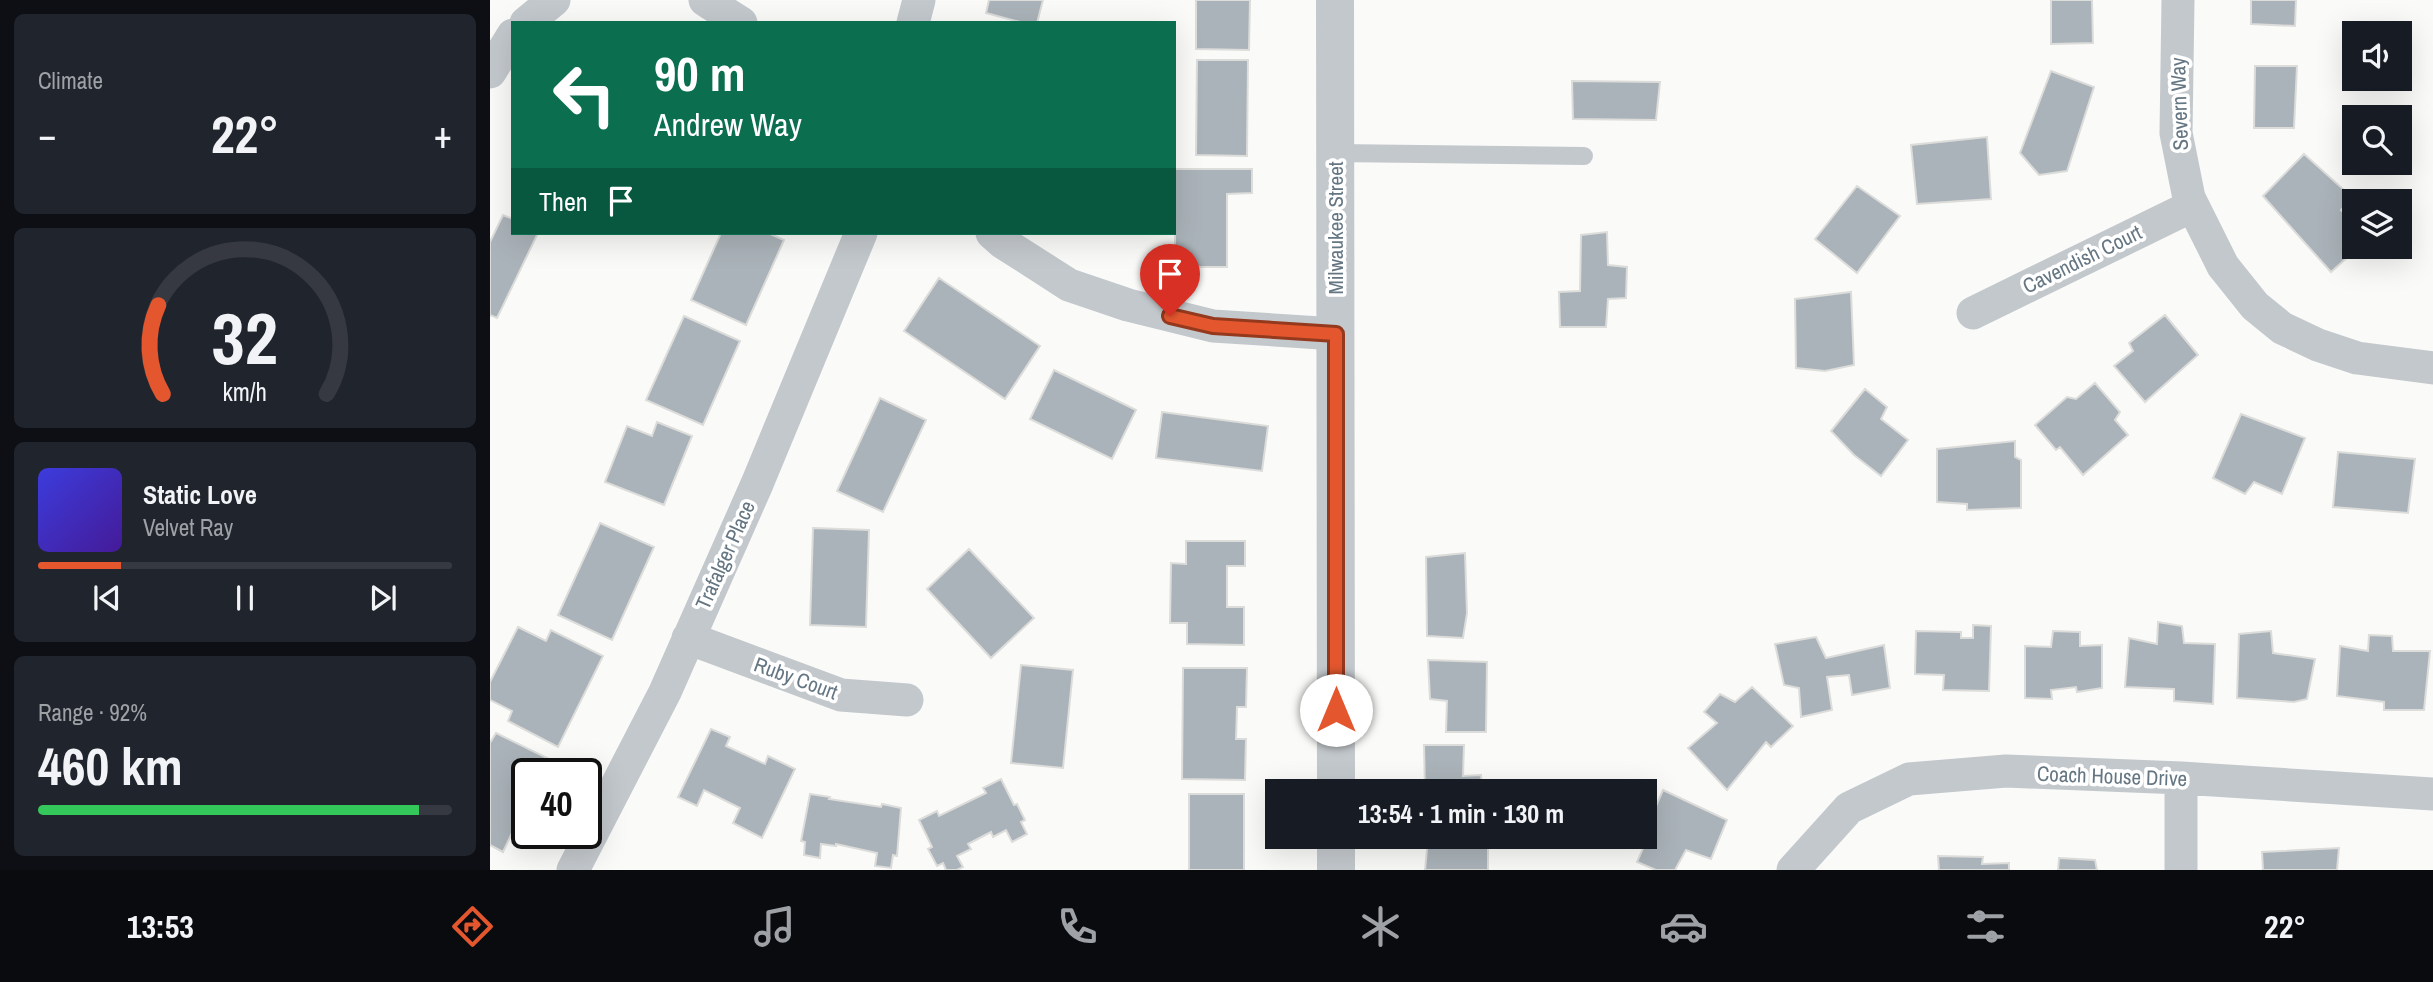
<!DOCTYPE html>
<html lang="en">
<head>
<meta charset="utf-8">
<style>
  :root { --surface:#171b24; --page:#20242c; --text:#f1f3f6; --muted:#9ea1a6; --line:#363941; --accent:#e4572e }
  body { margin:0; font-family:"Archivo Narrow",sans-serif; background:var(--page); color:var(--text); height:100vh; display:flex; flex-direction:column; font-size:26px; white-space:nowrap }
  * { box-sizing:border-box; margin:0 }
  p { font-size:23px; color:var(--muted) }
  .icon { flex:none; width:38px; height:38px; fill:none; stroke:currentColor; stroke-width:2; stroke-linecap:round; stroke-linejoin:round }
  .map { position:relative; flex:1; overflow:hidden }
  .details { display:flex; flex-direction:column; gap:14px; padding:14px; background:#0d0f14; width:490px }
  .details>* { flex:none }
  .hud { position:absolute; left:21px; top:21px; width:665px; height:214px; border-radius:0px; box-shadow:0 7px 28px #0002; background:#0b6e4f; color:#fff; overflow:hidden }
  .controls { position:absolute; left:1852px; top:21px; display:grid; gap:14px }
  .controls a { display:grid; place-items:center; width:70px; height:70px; border-radius:0px; background:var(--surface); box-shadow:0 7px 28px #0002; font-size:35px }
  .speed { position:absolute; left:21px; top:758px; display:flex; gap:14px; font-size:35px; font-weight:700; text-align:center }
  .speed>* { display:grid; place-content:center; width:91px; height:91px; border-radius:50%; background:var(--surface); box-shadow:0 7px 28px #0002; line-height:1 }
  .speed .limit { border:4px solid #111; border-radius:10px; background:#fff; color:#111 }
  .pin { position:absolute; display:grid; place-items:center; width:60px; height:60px; color:#fff; margin:-72px -30px; border-radius:50% 50% 50% 0; rotate:-45deg; box-shadow:0 0 7px #0007 }
  .pin .icon { rotate:45deg }
  .me { position:absolute; width:77px; margin:-38px; rotate:0deg; stroke-linejoin:round; filter:drop-shadow(0 0 5px #0008) }
  .turn { display:flex; align-items:center; gap:24px; height:147px; padding:0 28px; font-size:32px }
  .turn .icon { width:91px; height:91px; stroke-width:2.5 }
  .turn b { display:block; font-size:49px; line-height:60px }
  .then { display:flex; align-items:center; height:66px; padding:0 28px; background:#0003; gap:14px; font-size:26px }
  .big { font-size:52px; font-weight:800; line-height:1.1 }
  .details .tile { flex:1; display:flex; flex-direction:column; justify-content:center; gap:10px; min-width:0; padding:0 24px; border-radius:10px; background:var(--page) }
  .details .dial { align-items:center; gap:0 }
  .dial svg { height:182px; overflow:visible; fill:none; stroke:var(--line); stroke-width:7; stroke-linecap:round; text-anchor:middle }
  .dial text { fill:var(--text); stroke:none }
  .song { display:flex; align-items:center; gap:21px }
  .cover { width:84px; height:84px; border-radius:10px; background:linear-gradient(135deg,hsl(240 70% 55%),hsl(260 70% 35%)) }
  .played { height:7px; border-radius:4px; background:linear-gradient(90deg,var(--accent) 20%,var(--line) 20%) }
  .keys { display:flex; justify-content:space-around; direction:ltr }
  .heat { display:flex; justify-content:space-between; align-items:center; font-size:38px; direction:ltr }
  .charge { height:10px; border-radius:5px; background:linear-gradient(90deg,#34c759 92%,var(--line) 0) }
  .trip { position:absolute; left:775px; top:779px; width:392px; height:70px; border-radius:0px; background:var(--surface); box-shadow:0 7px 28px #0002; font-weight:800; line-height:70px; text-align:center }
  .dock { display:flex; height:112px; justify-content:space-around; align-items:center; background:#090b0e; color:var(--muted) }
  .dock .icon { width:49px; height:49px }
  .dock .on { color:var(--accent) }
  .dock b { font-size:32px; color:var(--text) }
  main { display:flex; flex:1; min-height:0 }
  .map>svg:first-child { display:block }
  .building { fill:#aab3b9; stroke:#dcdcda; stroke-width:2 }
  .lines { fill:none; stroke-linecap:round; stroke-linejoin:round }
  .service { stroke:#c3c8cc; stroke-width:18 }
  .minor { stroke:#c3c8cc; stroke-width:33 }
  .tertiary { stroke:#c3c8cc; stroke-width:38 }
  .route-casing { stroke:#94391e; stroke-width:18 }
  .route { stroke:#e4572e; stroke-width:12 }
  .labels { text-anchor:middle; dominant-baseline:central; stroke-width:7; stroke-linejoin:round; paint-order:stroke }
  .street-label { font-size:21px; fill:#657683; stroke:#fff }
</style>
</head>
<body>
<main>
<section class="details">
<div class="tile"><p>Climate</p>
<div class="heat"><a>−</a><b class="big">22°</b><a>+</a></div>
</div>
<div class="tile dial"><svg viewBox="0 0 100 80">
<path d="M14 69A42 42 0 1 1 86 69"/>
<path d="M14 69A42 42 0 0 1 12 30" stroke="#e4572e"/>
<text x="50" y="56" font-size="32" font-weight="700">32</text>
<text x="50" y="72" font-size="11">km/h</text>
</svg></div>
<div class="tile">
<div class="song"><i class="cover"></i><div><b>Static Love</b><p>Velvet Ray</p></div></div>
<div class="played"></div>
<div class="keys"><svg class="icon" aria-label="previous" viewBox="0 0 24 24"><path d="M18 5L8 12l10 7zM5 5v14"/></svg><svg class="icon" aria-label="pause" viewBox="0 0 24 24"><path d="M8 5v14M16 5v14"/></svg><svg class="icon" aria-label="next" viewBox="0 0 24 24"><path d="M6 5l10 7-10 7zM19 5v14"/></svg></div>
</div>
<div class="tile"><p>Range · 92%</p><b class="big">460 km</b><div class="charge"></div></div>
</section>
<div class="map">
<svg width="1943" height="870" viewBox="0 0 1943 870">
  <rect width="100%" height="100%" fill="#fafaf8"/>
  <path class="building" d="M499 0H553L547 23H534L496 13Z
    M706 0H760L759 50 706 49Z
    M1561 0H1602L1603 43 1561 44Z
    M1761 0H1806L1805 26 1761 24Z
    M707 60H758L757 156 706 155Z
    M1765 66H1807L1804 128H1764Z
    M1561 71 1604 87 1577 171 1549 175 1530 153Z
    M1082 81 1170 82 1166 120 1083 119Z
    M1497 137 1501 199 1427 204 1421 145Z
    M1814 154 1863 198 1851 210 1864 224V247H1869L1841 272 1773 196Z
    M685 169H762V193L737 194V267H685Z
    M1367 186 1410 216 1367 273 1325 239Z
    M13 215 23 219V233H48L7 318 0 315V242Z
    M1117 232 1118 265 1137 267 1136 298 1118 299 1116 327H1070L1069 292 1090 291 1091 235Z
    M231 233H278L294 240 256 325 201 300Z
    M449 278 550 346 515 399 414 331Z
    M1361 292 1364 365 1335 371 1306 368 1305 299Z
    M1675 315 1708 355 1655 402 1624 366 1643 351 1639 343Z
    M194 316 250 341 213 425 156 400Z
    M564 370 646 410 622 459 540 419Z
    M1605 383 1630 412 1625 420 1638 435 1593 475 1570 447 1566 450 1545 425 1577 397 1586 399Z
    M1375 389 1397 407 1391 419 1418 440 1391 476 1364 455 1341 431Z
    M390 398 436 420 393 512 347 491Z
    M672 412 778 426 772 471 666 458Z
    M1751 414 1815 438 1792 494 1764 482 1755 494 1723 478Z
    M167 422 202 436 174 505 115 482 137 426 162 436Z
    M1525 441V457L1531 460V508L1477 510V504L1447 502V449Z
    M1848 452 1925 459 1918 513 1843 507Z
    M110 523 164 547 122 640 68 615Z
    M323 528 379 530 376 627 320 625Z
    M696 541H755V566H737V607H754V645L697 644V623H680L681 563 696 564Z
    M479 549 544 618 501 658 437 589Z
    M975 553 977 613 973 638 937 636 936 557Z
    M1668 622 1692 626 1694 643 1725 644 1723 704 1684 701V689L1635 687 1639 638 1667 644Z
    M1483 625 1501 626 1499 691 1453 690 1454 675 1425 674 1426 631 1471 632V638H1483Z
    M28 627 56 641 61 630 113 656 68 747 18 721 22 711 0 700V682Z
    M1563 631 1590 632V646L1612 645V688L1587 692 1586 687 1561 690 1562 699 1535 698V646L1561 647Z
    M1781 631 1783 653 1825 659 1817 699 1804 702 1747 698 1749 634Z
    M1879 635 1902 636 1903 651H1940L1934 710H1894V702L1847 696 1850 646 1878 651Z
    M1326 637 1336 658 1394 645 1400 688 1362 695 1359 675 1337 677 1342 710 1311 717 1309 688 1294 685 1285 644Z
    M938 660 997 662 996 732H956L957 701 940 699Z
    M531 665 583 670 573 768 521 763Z
    M693 668H757L756 707H747L746 739H756L755 780 692 779Z
    M1262 687 1303 726 1281 747 1276 742 1237 790 1198 748 1227 723 1214 712 1230 694 1245 702Z
    M221 729 240 737 236 746 275 764 278 756 305 769 272 838 243 823 250 808 214 790 207 806 188 797Z
    M6 733 59 759 52 774H37V794L25 819 28 820 13 852 0 845V743Z
    M934 745H974L973 776 991 775 992 791H935Z
    M511 779 524 805 527 804 535 820 531 822 537 834 522 842 516 830 503 837 501 832 478 844 481 849 467 856 473 867 467 870H456L453 863 447 866 438 849 442 847 429 820 447 811 449 816 496 793 493 788Z
    M1173 790 1237 820 1221 859 1196 850 1185 870H1166L1147 862 1161 830 1157 827Z
    M320 794 340 797 339 799 391 807 392 804 411 808 407 856 403 855 401 868 385 866 387 853 346 844V846L331 844 330 858 314 855 315 842 311 841Z
    M699 794H754V870H699Z
    M938 840 998 842V870H935Z
    M1849 848 1847 870H1773L1772 852Z
    M1448 856 1493 857 1492 864 1519 863V870H1449Z
    M1569 858 1605 860 1607 870H1568Z"/>
  <g class="lines">
    <path class="service" d="M845 153 1094 156"/>
    <path class="minor" d="M215 0 251 23
      M1688 0 1686 133 1699 198 1733 266 1765 306 1792 328 1828 345 1867 358 1943 368
      M36 23 64 0
      M423 23 429 0
      M0 72 23 35
      M502 233 512 242 579 285 638 305 723 326 846 334
      M1483 313 1702 206
      M198 638 351 695 417 700
      M83 870 175 692 267 484 371 233
      M1303 870 1359 808 1419 779 1516 771 1691 778 1943 794
      M1691 870V778"/>
    <path class="tertiary" d="M845 0 846 791
      M846 836V870"/>
  </g>
  <g class="lines">
    <defs>
      <path id="route" d="M680 316 723 326 846 334V710"/>
    </defs>
    <use href="#route" class="route-casing"/>
    <use href="#route" class="route"/>
  </g>
  <g class="labels">
    <g class="street-label">
      <text transform="translate(1689 104) rotate(-92)">Severn Way</text>
      <text transform="translate(845 228) rotate(-90)">Milwaukee Street</text>
      <text transform="translate(1592 259) rotate(-26)">Cavendish Court</text>
      <text transform="translate(235 555) rotate(-66)">Trafalger Place</text>
      <text transform="translate(306 678) rotate(20)">Ruby Court</text>
      <text transform="translate(1622 776) rotate(2)">Coach House Drive</text>
    </g>
  </g>
</svg>
<div class="controls">
<a><svg class="icon" aria-label="sound" viewBox="0 0 24 24"><path d="M4 9h4l5-4v14l-5-4H4zM17 9q2 3 0 6"/></svg></a>
<a><svg class="icon" aria-label="search" viewBox="0 0 24 24"><circle cx="10" cy="10" r="6"/><path d="M15 15l6 6"/></svg></a>
<a><svg class="icon" aria-label="layers" viewBox="0 0 24 24"><path d="M12 4l9 5-9 5-9-5zM3 14l9 5 9-5"/></svg></a>
</div>
<div class="speed"><div class="limit">40</div></div>
<div class="pin" style="left:680px;top:316px;background:#d93025"><svg class="icon" aria-label="arrive" viewBox="0 0 24 24"><path d="M6 21V4h12l-3 4 3 4H6"/></svg></div>
<svg class="me" style="left:846px;top:710px" viewBox="-20 -20 40 40"><circle r="19" fill="#fff"/><path d="M0-13L10 11 0 6-10 11z" fill="#e4572e"/></svg>
<div class="trip">13:54 · 1 min · 130 m</div>
<div class="hud">
<div class="turn"><svg class="icon" aria-label="left" viewBox="0 0 24 24"><path d="M17 20v-9H6M10 6l-5 5 5 5"/></svg><div><b>90 m</b>Andrew Way</div></div>
<div class="then">Then<svg class="icon" aria-label="arrive" viewBox="0 0 24 24"><path d="M6 21V4h12l-3 4 3 4H6"/></svg></div>
</div>
</div>
</main>
<nav class="dock">
<b>13:53</b>
<svg class="icon on" aria-label="directions" viewBox="0 0 24 24"><path d="M12 3l9 9-9 9-9-9zM9 14v-3h6M13 9l2 2-2 2"/></svg>
<svg class="icon" aria-label="music" viewBox="0 0 24 24"><path d="M9 18V5l10-2v13"/><circle cx="6" cy="18" r="3"/><circle cx="16" cy="16" r="3"/></svg>
<svg class="icon" aria-label="phone" viewBox="0 0 24 24"><path d="M5 4h4l2 5-3 2q2 4 5 5l2-3 5 2v4C11 20 4 13 5 4z"/></svg>
<svg class="icon" aria-label="climate" viewBox="0 0 24 24"><path d="M12 3v18M4 7l16 10M4 17L20 7"/></svg>
<svg class="icon" aria-label="car" viewBox="0 0 24 24"><path d="M5 17H2v-5l4-1 3-4h7l3 4 3 1v5h-3M9 17h6M6 11h13"/><circle cx="7" cy="17" r="2"/><circle cx="17" cy="17" r="2"/></svg>
<svg class="icon" aria-label="filters" viewBox="0 0 24 24"><path d="M4 7h16M4 17h16"/><circle cx="9" cy="7" r="2"/><circle cx="15" cy="17" r="2"/></svg>
<b>22°</b>
</nav>
</body>
</html>
